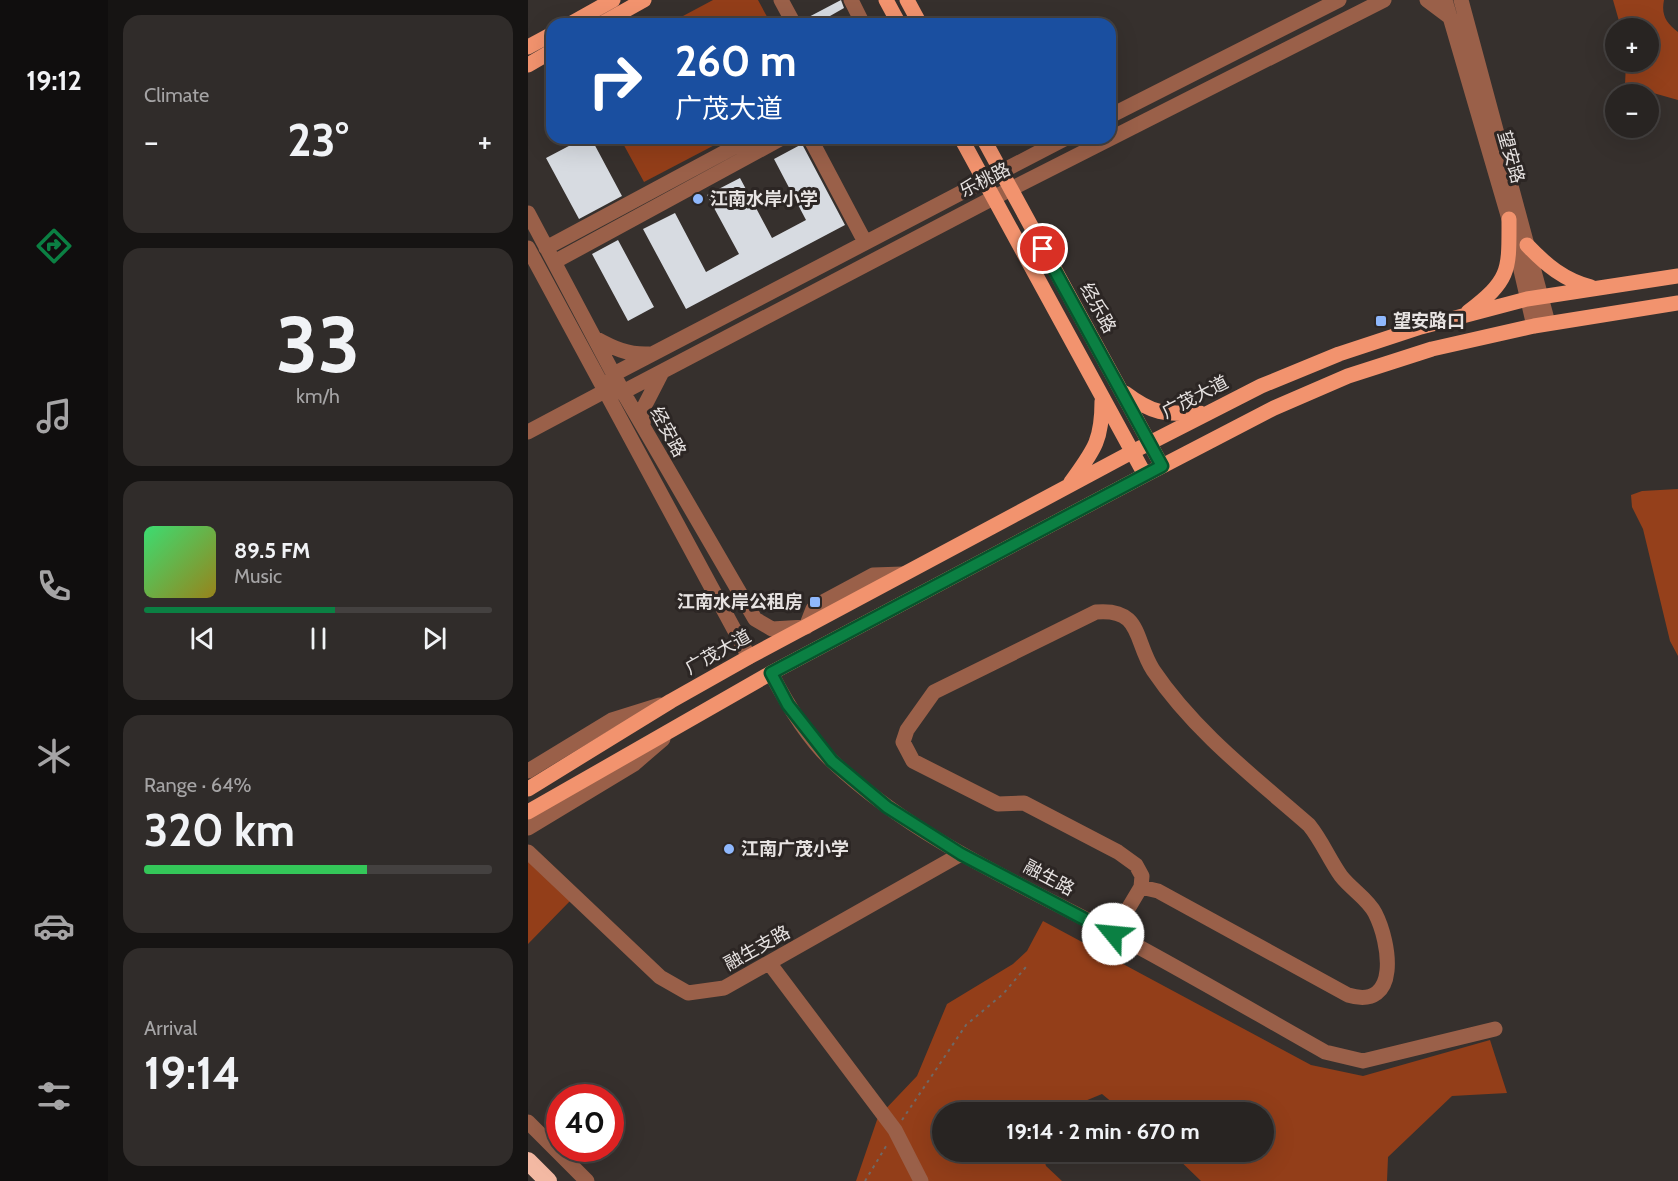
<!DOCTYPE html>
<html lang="en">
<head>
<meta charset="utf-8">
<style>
  :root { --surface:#282422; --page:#302c2a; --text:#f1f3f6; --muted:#a5a4a5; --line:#444140; --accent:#0b8043 }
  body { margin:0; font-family:Cabin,"Noto Sans SC",sans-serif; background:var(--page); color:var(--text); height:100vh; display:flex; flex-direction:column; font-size:22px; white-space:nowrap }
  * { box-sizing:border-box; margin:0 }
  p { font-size:20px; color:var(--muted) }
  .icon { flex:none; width:33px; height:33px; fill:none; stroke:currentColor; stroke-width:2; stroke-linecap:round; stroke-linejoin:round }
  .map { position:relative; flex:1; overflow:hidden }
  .drawer { display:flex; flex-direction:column; gap:15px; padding:15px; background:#161413; width:420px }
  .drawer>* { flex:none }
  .top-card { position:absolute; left:18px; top:18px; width:570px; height:126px; border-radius:18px; box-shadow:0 6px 24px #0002,0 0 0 2px var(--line); background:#1a4fa0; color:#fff; overflow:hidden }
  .controls { position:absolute; left:1077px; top:18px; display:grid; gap:12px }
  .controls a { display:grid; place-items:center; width:54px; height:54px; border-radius:50%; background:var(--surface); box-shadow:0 6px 24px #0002,0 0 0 2px var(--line); font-size:30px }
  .speed { position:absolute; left:18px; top:1084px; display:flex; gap:12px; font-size:30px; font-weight:700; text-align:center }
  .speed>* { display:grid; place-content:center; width:78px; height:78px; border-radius:50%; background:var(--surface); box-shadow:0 6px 24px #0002,0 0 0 2px var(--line); line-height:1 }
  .speed .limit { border:9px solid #d22; background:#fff; color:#111 }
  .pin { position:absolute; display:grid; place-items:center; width:51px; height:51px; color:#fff; margin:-26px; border:3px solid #fff; border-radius:50%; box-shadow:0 2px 6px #0007 }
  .me { position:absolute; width:66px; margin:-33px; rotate:298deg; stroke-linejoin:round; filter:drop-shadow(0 0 4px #0008) }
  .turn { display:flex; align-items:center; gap:21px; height:126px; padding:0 30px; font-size:27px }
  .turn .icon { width:78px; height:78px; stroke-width:2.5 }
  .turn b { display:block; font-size:42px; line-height:51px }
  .big { font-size:45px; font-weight:700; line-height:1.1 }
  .drawer .widget { flex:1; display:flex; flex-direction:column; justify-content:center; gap:9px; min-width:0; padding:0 21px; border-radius:18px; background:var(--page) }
  .drawer .dial { align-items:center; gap:0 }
  .dial b { font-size:78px; line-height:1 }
  .song { display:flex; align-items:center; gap:18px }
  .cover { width:72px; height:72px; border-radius:9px; background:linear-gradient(135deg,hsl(140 70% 55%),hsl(50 70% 35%)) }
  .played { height:6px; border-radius:3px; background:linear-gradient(90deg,var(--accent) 55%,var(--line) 55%) }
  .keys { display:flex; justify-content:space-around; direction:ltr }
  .heat { display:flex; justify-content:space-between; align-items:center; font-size:33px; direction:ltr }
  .charge { height:9px; border-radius:4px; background:linear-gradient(90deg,#34c759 64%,var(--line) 0) }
  .trip { position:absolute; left:404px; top:1102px; width:342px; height:60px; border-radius:30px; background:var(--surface); box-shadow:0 6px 24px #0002,0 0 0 2px var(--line); font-weight:700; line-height:60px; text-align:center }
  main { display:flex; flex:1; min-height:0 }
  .dock { display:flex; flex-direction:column; width:108px; justify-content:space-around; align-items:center; background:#100e0e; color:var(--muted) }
  .dock .icon { width:42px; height:42px }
  .dock .on { color:var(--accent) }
  .dock b { font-size:27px; color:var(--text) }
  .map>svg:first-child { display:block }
  .green { fill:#933e19 }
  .forest { fill:#95401b }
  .building { fill:#d7dbe1 }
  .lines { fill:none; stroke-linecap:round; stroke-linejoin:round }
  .path { stroke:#6e6966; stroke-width:2; stroke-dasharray:3 4.5; stroke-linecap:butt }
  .minor { stroke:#9a6049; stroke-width:15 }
  .major { stroke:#f2936e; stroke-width:15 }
  .highway { stroke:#f3b9a3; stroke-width:18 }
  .route-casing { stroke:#07532c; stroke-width:15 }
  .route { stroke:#0b8043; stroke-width:10 }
  .poi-dot { fill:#8fb8fd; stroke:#2c2624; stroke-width:2 }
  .labels { text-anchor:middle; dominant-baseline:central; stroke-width:6; stroke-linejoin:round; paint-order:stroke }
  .street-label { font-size:18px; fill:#e7e3e2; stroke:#2c2624 }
  .poi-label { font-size:18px; font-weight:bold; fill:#e7e3e2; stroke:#2c2624; text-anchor:start }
</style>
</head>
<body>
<main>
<nav class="dock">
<b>19:12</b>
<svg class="icon on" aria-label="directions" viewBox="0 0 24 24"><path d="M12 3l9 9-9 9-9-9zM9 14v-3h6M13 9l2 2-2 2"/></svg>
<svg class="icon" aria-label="music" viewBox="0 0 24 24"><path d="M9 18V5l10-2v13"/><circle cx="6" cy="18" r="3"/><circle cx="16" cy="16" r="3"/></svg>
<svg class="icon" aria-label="phone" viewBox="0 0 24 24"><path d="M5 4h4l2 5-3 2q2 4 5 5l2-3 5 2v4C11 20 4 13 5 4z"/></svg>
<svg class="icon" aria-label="climate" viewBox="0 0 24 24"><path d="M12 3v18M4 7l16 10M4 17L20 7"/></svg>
<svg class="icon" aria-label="car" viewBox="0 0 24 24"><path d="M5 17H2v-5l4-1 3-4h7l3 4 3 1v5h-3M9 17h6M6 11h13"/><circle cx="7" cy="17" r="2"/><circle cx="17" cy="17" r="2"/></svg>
<svg class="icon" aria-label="filters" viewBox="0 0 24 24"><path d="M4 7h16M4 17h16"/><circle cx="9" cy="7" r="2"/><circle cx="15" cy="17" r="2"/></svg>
</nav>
<section class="drawer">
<div class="widget"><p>Climate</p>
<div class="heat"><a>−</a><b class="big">23°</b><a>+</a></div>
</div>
<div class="widget dial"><b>33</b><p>km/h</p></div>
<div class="widget">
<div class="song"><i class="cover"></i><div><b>89.5 FM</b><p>Music</p></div></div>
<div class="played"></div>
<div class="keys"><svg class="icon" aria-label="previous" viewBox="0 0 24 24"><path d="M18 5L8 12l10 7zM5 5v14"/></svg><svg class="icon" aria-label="pause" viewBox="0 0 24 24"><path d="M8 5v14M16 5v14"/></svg><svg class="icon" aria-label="next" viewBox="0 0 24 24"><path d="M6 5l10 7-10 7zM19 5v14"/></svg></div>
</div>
<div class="widget"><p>Range · 64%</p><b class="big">320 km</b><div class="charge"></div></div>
<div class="widget"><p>Arrival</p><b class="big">19:14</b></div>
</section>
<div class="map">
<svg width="1150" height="1181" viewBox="0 0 1150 1181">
  <rect width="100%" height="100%" fill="#36302d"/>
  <path class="green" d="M185 0H230L243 24H140Z
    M92 138H200L116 182Z
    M0 860 42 901 0 944Z
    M515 921 783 1065 835 1076 962 1040 979 1093 924 1096 860 1157 859 1181H673L643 1152H735V1113H597L574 1094 557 1101 548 1113H414V1152H518L515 1156 518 1166 534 1181H328L350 1117 389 1076 419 1004 485 964 499 951Z"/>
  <path class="forest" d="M1085 0H1136C1133 15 1138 23 1150 32V100L1097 85 1098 62H1120V28H1093Z
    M1150 489V656L1142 641 1115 529 1104 507 1103 495 1114 491Z"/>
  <path class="building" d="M313 0 316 8 288 24H276L275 20Z
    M56 138H63L94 196 51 219 18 158Z
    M274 144 317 225 158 309 115 229 147 213 178 272 211 254 179 195 212 178 244 238 278 220 246 159Z
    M90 240 126 307 100 321 64 254Z"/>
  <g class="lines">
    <path class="path" d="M374 1120 438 1025 475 994 498 967
      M337 1181 360 1143"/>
    <path class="minor" d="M253 0 266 24
      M323 0 335 24
      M899 0 923 18
      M917 0 981 219 1006 326
      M933 0 1020 323
      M582 116 811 0
      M282 138 337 242
      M0 213 95 392 227 619 244 629 278 627 285 609 291 604 345 575 375 574
      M0 248 221 657
      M18 248 223 138
      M26 262 254 138
      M67 338C85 348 100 355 121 354
      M81 383 86 374 538 138
      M115 426 116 407 134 372
      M0 432 77 391 95 392 465 198 856 0
      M243 673C259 704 279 738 305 762 385 837 487 882 583 932 655 970 726 1012 797 1052L835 1061 967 1029
      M0 771 84 720 132 705
      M0 828 106 764 135 739
      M0 852 132 977 160 993 196 988 433 854
      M585 934 613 887 614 876 608 865 590 852 496 803 470 804 385 761 375 742 379 730 406 692 568 612C614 608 606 640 625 670 666 731 726 777 781 825 794 841 801 859 813 876 823 889 840 899 847 913 862 942 873 1011 820 995L630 891 613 887
      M242 964 367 1130 393 1181
      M0 1122 59 1181"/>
    <path class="major" d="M358 0 371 24
      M379 0 392 24
      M42 24 85 0
      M73 24 116 0
      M0 47 24 34
      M0 65 24 51
      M433 138 617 475
      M455 138 634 466
      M999 245C1018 265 1036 280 1063 287
      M940 312C983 279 981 271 981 219
      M597 393C626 415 637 414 672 413
      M543 482C566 450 574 441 574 401
      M0 789 143 701 221 657 604 452 733 386 811 354 893 327 999 299 1150 276
      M0 812 243 673 617 475 746 408 820 376 904 349 1006 326 1150 303"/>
    <path class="highway" d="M0 1161 20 1181"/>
  </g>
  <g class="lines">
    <defs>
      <path id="route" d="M515 249 634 466 243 673 260 705 304 761 359 807 433 854 585 934"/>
    </defs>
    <use href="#route" class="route-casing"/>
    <use href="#route" class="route"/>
  </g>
  <g class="poi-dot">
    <circle cx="170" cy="199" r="6"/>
    <rect x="847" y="315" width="12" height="12" rx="3"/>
    <rect x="281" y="596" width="12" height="12" rx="3"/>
    <circle cx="201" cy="849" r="6"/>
  </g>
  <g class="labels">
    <g class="street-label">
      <text transform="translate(983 157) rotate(74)">望安路</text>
      <text transform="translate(457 180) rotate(-27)">乐桃路</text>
      <text transform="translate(570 308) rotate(61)">经乐路</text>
      <text transform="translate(667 397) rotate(-27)">广茂大道</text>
      <text transform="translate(140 432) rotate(61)">经安路</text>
      <text transform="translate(190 652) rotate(-29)">广茂大道</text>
      <text transform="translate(521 878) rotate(28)">融生路</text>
      <text transform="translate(229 948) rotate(-29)">融生支路</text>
    </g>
    <g class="poi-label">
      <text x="182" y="199">江南水岸小学</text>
      <text x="865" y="321">望安路口</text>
      <text x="275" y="602" text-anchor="end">江南水岸公租房</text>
      <text x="213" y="849">江南广茂小学</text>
    </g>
  </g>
</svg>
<div class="controls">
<a>+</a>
<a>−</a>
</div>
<div class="speed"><div class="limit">40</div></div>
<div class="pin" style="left:515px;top:249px;background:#d93025"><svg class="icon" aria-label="arrive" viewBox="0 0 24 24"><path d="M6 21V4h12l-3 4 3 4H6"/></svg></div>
<svg class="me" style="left:585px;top:934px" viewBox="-20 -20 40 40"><circle r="19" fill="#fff"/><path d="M0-13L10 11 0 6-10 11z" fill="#0b8043"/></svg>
<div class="trip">19:14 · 2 min · 670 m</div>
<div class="top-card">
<div class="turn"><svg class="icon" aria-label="right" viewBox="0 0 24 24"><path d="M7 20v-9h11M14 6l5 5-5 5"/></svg><div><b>260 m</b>广茂大道</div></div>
</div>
</div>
</main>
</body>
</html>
